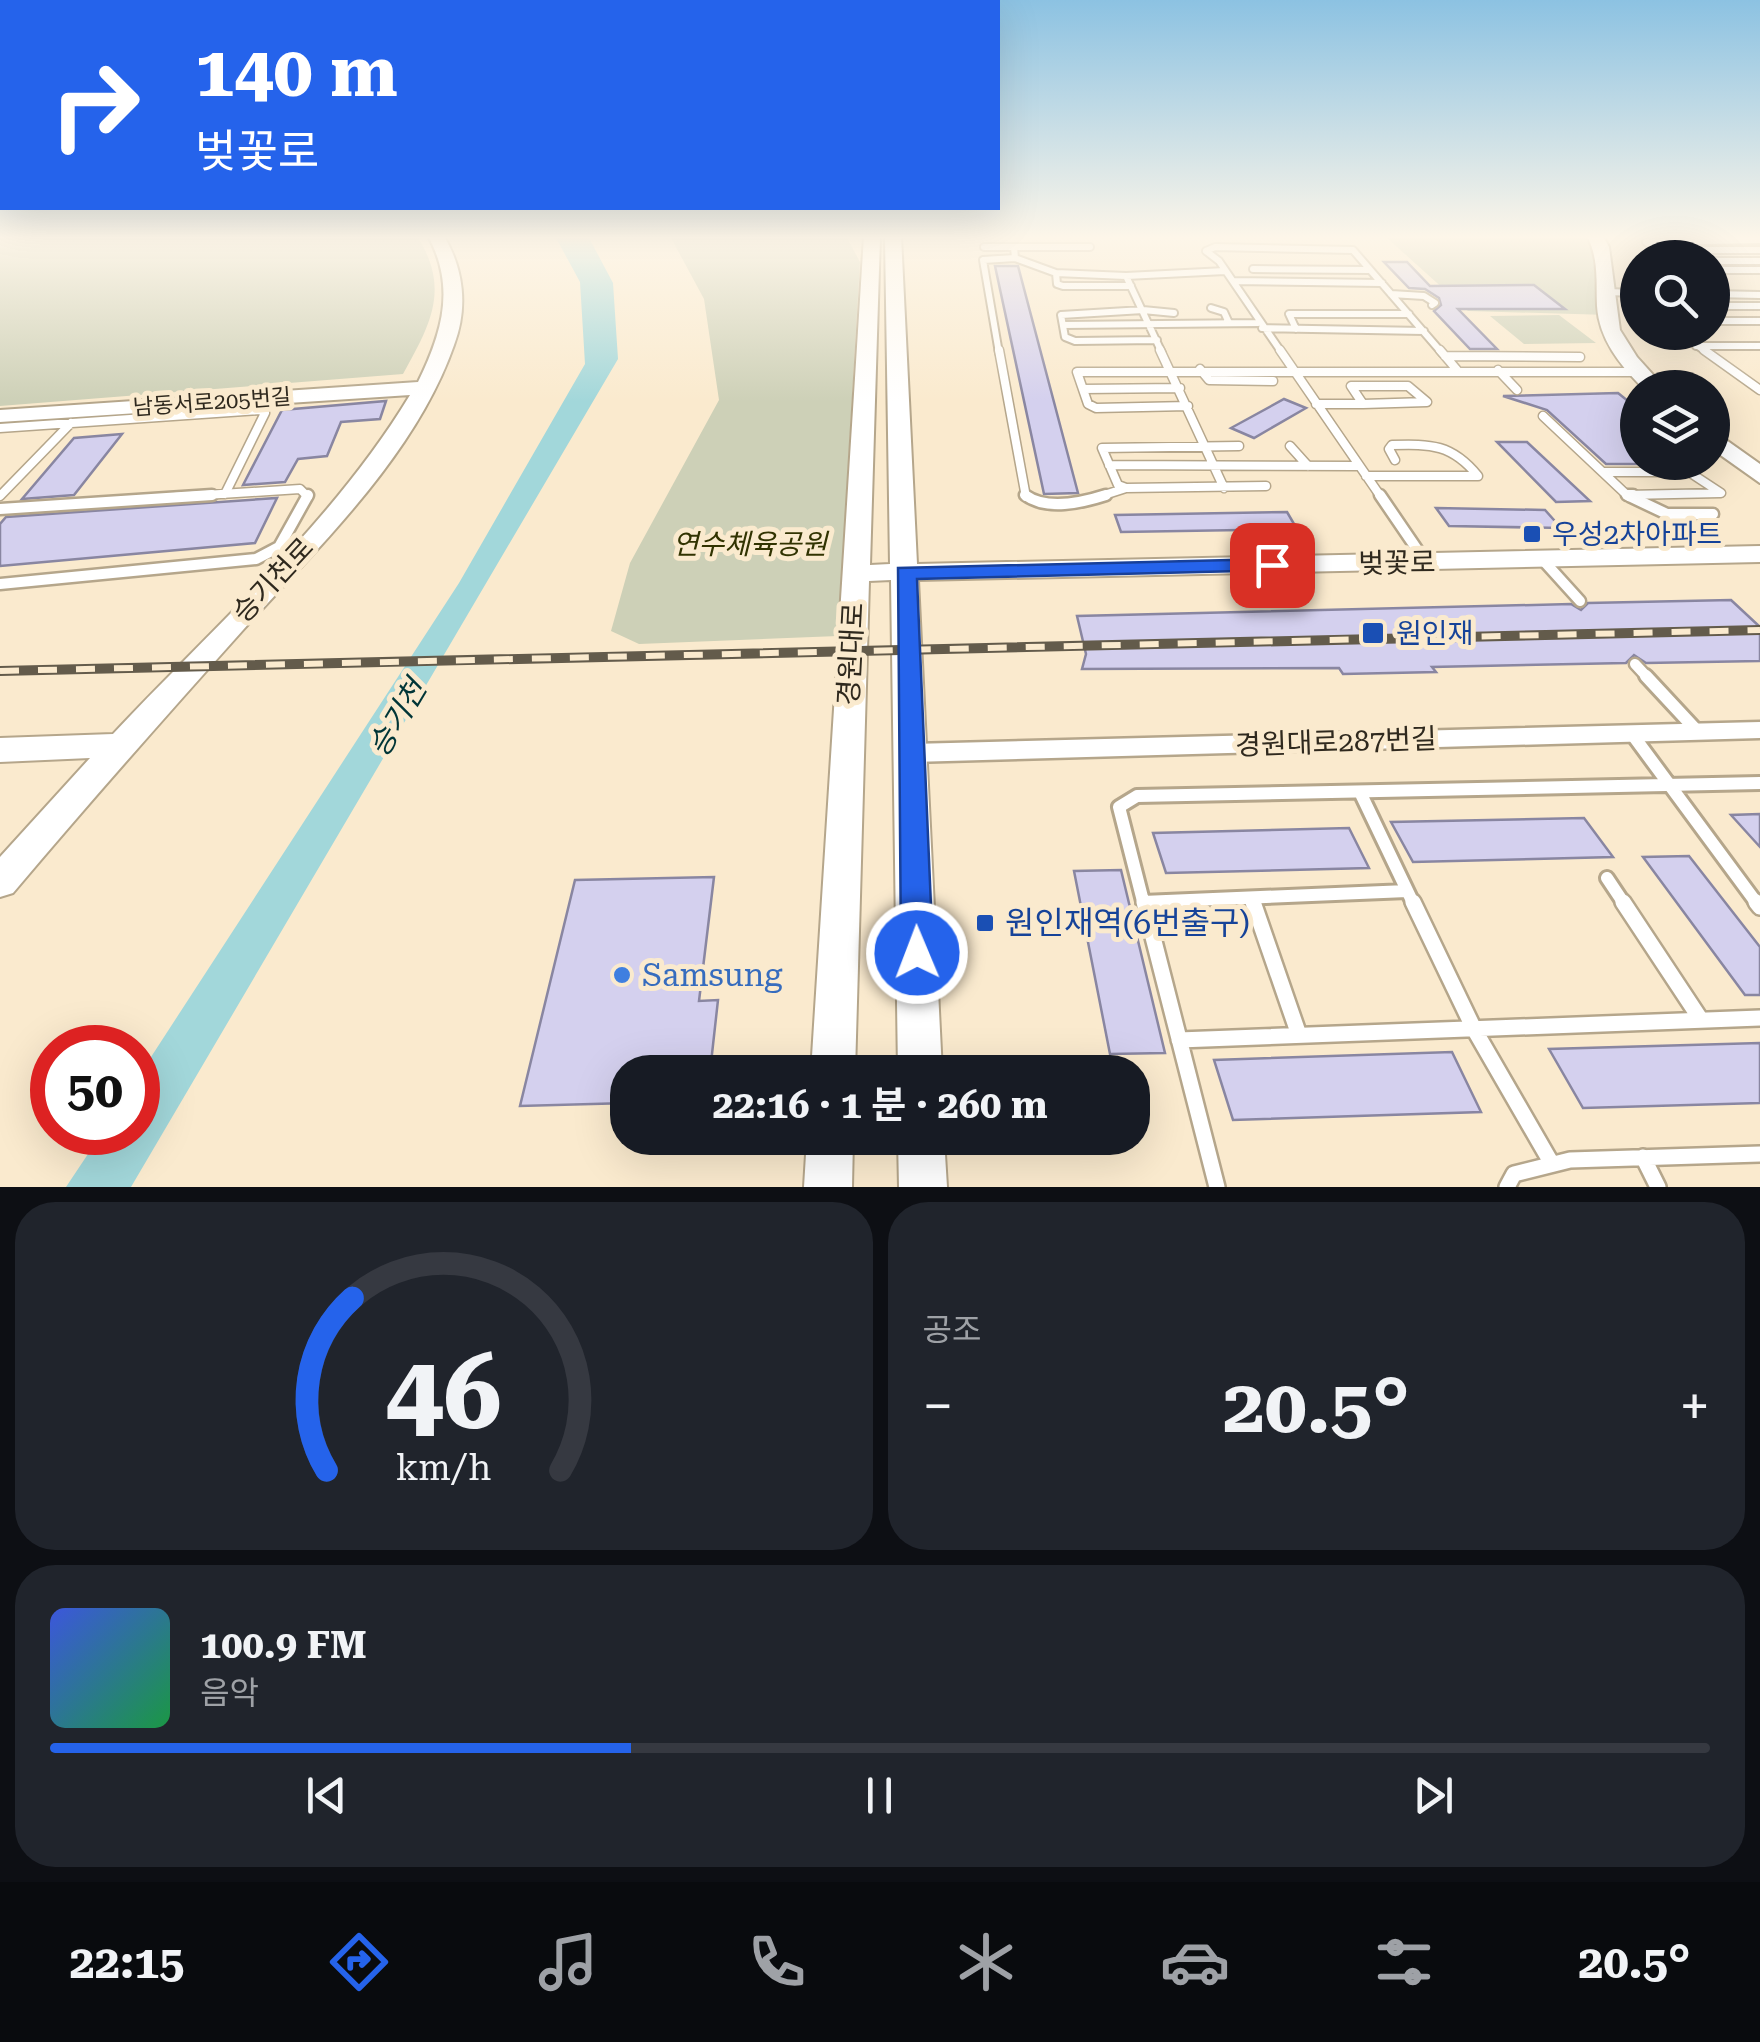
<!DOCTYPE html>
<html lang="ko">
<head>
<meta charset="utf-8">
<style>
  :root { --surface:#171b24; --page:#20242c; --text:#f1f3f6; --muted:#9ea1a6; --line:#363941; --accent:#2563eb }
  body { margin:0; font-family:"Roboto Serif","Noto Sans KR",serif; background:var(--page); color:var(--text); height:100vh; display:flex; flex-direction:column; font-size:38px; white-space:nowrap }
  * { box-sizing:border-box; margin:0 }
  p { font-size:32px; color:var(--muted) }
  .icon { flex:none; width:55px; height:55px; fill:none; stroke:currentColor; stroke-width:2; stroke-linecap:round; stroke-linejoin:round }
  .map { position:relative; height:1187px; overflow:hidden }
  .panel { display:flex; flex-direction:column; gap:15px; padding:15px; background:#0d0f14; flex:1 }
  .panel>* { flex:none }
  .top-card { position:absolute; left:0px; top:0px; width:1000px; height:210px; box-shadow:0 10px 40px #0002; background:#2563eb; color:#fff; overflow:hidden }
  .tools { position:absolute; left:1620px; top:240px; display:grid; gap:20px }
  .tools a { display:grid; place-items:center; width:110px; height:110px; border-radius:50%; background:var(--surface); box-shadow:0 10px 40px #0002; font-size:50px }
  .speed { position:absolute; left:30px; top:1025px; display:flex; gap:20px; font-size:50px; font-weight:700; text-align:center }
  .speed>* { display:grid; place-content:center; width:130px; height:130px; border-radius:50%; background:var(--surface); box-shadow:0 10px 40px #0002; line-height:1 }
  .speed .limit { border:15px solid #d22; background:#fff; color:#111 }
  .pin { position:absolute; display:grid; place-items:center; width:85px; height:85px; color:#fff; margin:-42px; border-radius:20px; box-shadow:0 5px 15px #0006 }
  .me { position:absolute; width:110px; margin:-55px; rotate:359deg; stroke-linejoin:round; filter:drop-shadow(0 0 8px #0008) }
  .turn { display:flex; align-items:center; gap:35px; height:210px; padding:0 30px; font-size:45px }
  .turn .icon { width:130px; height:130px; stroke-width:2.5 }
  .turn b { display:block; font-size:70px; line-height:85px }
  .big { font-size:75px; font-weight:700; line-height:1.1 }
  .panel .card { flex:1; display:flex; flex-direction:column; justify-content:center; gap:15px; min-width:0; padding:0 35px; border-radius:40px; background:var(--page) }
  .panel .dial { align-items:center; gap:0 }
  .dial svg { height:260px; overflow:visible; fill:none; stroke:var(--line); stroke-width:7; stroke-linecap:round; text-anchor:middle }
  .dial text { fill:var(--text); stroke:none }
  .song { display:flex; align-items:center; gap:30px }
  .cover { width:120px; height:120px; border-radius:15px; background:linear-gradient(135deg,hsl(230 70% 55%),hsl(140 70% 35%)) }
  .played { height:10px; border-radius:5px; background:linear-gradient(90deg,var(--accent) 35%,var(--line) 35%) }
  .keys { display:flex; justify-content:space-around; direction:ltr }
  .heat { display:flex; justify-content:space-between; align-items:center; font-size:55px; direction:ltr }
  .panel .tiles { flex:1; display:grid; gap:15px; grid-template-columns:1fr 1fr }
  .card:last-child { grid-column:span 2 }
  .trip { position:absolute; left:610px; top:1055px; width:540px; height:100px; border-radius:40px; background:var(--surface); box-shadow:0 10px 40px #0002; font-weight:700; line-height:100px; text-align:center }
  .tab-bar { display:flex; height:160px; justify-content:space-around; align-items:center; background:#090b0e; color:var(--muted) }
  .tab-bar .icon { width:70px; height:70px }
  .tab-bar .selected { color:var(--accent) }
  .tab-bar b { font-size:45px; color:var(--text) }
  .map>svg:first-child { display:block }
  .green { fill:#cdd0b7 }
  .water { fill:#a2d7da }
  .building { fill:#d4d0ee; stroke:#8986a1; stroke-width:2.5 }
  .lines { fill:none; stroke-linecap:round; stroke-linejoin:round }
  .lane-far4-casing { stroke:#b5a68b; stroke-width:10 }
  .lane-far3-casing { stroke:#b5a68b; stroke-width:11 }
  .lane-far2-casing { stroke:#b5a68b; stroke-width:15 }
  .lane-far1-casing { stroke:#b5a68b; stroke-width:18 }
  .lane-casing { stroke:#b5a68b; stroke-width:20 }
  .street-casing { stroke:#b5a68b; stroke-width:5 }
  .secondary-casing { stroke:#b5a68b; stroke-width:4 }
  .lane-far4 { stroke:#fff; stroke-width:6 }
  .lane-far3 { stroke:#fff; stroke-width:8 }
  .lane-far2 { stroke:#fff; stroke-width:10 }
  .lane-far1 { stroke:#fff; stroke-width:12 }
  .lane { stroke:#fff; stroke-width:15 }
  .street { fill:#fff; fill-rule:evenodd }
  .secondary { fill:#fff; fill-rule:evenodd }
  .rail-casing { stroke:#635b4b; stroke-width:10 }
  .rail { stroke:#faeace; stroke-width:6; stroke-dasharray:19; stroke-linecap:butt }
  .route { fill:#2563eb; stroke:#184099; stroke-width:2.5 }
  .transit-dot { fill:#1a4fb4; stroke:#faeace; stroke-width:4 }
  .shop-dot { fill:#3f7fe0; stroke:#faeace; stroke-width:4 }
  .labels { text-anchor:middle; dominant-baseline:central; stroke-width:10; stroke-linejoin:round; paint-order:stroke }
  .far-street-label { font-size:22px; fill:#2f291e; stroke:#faeace }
  .transit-label { font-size:28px; fill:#164399; stroke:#faeace; text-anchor:start }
  .park-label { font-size:28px; font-style:italic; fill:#313301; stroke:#faeace }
  .street-label { font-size:28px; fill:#2f291e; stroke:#faeace }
  .water-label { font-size:30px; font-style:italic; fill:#003537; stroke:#faeace }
  .near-transit-label { font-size:32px; fill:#164399; stroke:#faeace; text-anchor:start }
  .near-shop-label { font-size:32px; fill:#366cbe; stroke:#faeace; text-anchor:start }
</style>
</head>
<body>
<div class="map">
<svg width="1760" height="1187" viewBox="0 0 1760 1187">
  <rect width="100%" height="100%" fill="#faeace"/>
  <path class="green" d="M0 236H417C451 289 430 325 403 374L0 406Z
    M670 236H846L860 262 838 636 639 644 611 631 630 563 719 400 704 299Z
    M1385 236 1596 237 1609 315 1468 311Z
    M1559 315 1596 343 1524 344 1490 316Z"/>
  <path class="water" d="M555 236H588L613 283 618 359 131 1187H66L102 1133 138 1132V1077L459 583 585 364 580 282Z"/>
  <path class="building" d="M1384 262H1407L1430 286 1534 285 1565 309H1458L1497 349H1470L1434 311 1441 305 1439 298 1425 289 1409 288Z
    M995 266H1018L1078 493 1044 494Z
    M1618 393 1638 409V464H1606L1547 410 1503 396Z
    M1284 399 1306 408 1254 438 1231 428Z
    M386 401 380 419 341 422 327 456 298 459 285 482 243 485 282 410Z
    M122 434 74 495 22 499 74 438Z
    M1497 442H1527L1590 501 1556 502Z
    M277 498 255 543 0 566V524L6 517Z
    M1436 508 1545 510 1561 528 1449 526Z
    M1287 512 1297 529 1121 532 1115 515Z
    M1731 600 1760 627V661L1646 663 1634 655 1626 663 1432 667 1436 672 1343 674 1339 668 1082 669 1086 654 1077 616 1571 604 1581 610 1588 603Z
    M1760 814V847L1731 815Z
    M1584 818 1613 857 1413 862 1391 822Z
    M1349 828 1369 868 1166 873 1153 833Z
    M1689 856 1760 947V995H1745L1643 857Z
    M1121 870 1165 1053 1110 1054 1074 871Z
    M714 877 699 1001 718 1000 710 1072H628V1103L520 1106 575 880Z
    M1760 1043V1103L1583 1108 1549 1049Z
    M1452 1052 1481 1112 1233 1120 1214 1060Z"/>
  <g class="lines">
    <defs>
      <path id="lane-far4" d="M984 247H1090
        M1014 247 1015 258 1056 273 1057 284 1063 286H1131
        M1661 250H1760
        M1206 251 1219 261 1282 353
        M1206 251 1215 247 1353 250 1442 353
        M1671 258 1646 242 1760 240
        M1712 261H1760
        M1253 269 1370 270
        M1712 270H1760
        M1056 273 1126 276
        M1233 281 1382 283
        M1607 292 1638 293
        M1391 294 1424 296 1435 303 1432 305
        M1712 294 1760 295
        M1712 306H1760
        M1211 308 1224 312 1229 323
        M1712 321H1760
        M1063 325 1258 323
        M1262 328 1424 331
        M1296 329 1289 314H1409
        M1678 332 1708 353
        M1157 340 1075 341 1065 337 1061 315 1143 310 1174 313
        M1696 346H1760
        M999 353 983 260 1015 258
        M1162 353 1126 276 1225 271"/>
      <path id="lane-far3" d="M999 350 1026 497
        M1160 350 1224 488
        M1280 350 1381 497
        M1440 350 1457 370
        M1704 350 1760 390
        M1445 356 1580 357
        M1200 369 1209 380 1273 381
        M1498 370 1517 390
        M1351 386H1408L1427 402 1363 404Z
        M1083 389 1180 388
        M1316 404H1363
        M1188 406 1096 408 1088 404 1077 372H1637
        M1543 416 1629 497
        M0 428 260 410 265 413 225 494
        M1239 446 1102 448 1118 485 1126 488 1266 486
        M1290 446 1308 466
        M1109 465 1358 466
        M1604 472H1689L1721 493 1627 495
        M1366 476H1478C1452 444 1431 444 1392 445L1389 449 1395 460
        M0 496 71 423
        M174 497 300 489 308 497
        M1098 497 1126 488"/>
      <path id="lane-far2" d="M1025 495C1047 511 1081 503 1106 495
        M1380 495 1425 561
        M1627 495 1667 514H1713
        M1627 495H1633
        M0 509 212 495
        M1542 559 1580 601
        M0 584 256 559 279 547 308 495
        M1635 664 1648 678"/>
      <path id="lane-far1" d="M1646 676 1698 732
        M1632 734 1758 905
        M1360 792 1414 905
        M1607 878 1625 905
        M1252 898 1254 905
        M1143 902 1407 891
        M1144 905 1119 807 1137 796 1760 783"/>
      <path id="lane" d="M1144 902 1217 1187
        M1253 902 1299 1035
        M1413 902 1474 1029 1552 1164
        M1623 902 1701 1020
        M1756 902 1760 907
        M1179 1040 1760 1018
        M1643 1157 1658 1187
        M1507 1187 1514 1174 1570 1160 1760 1154"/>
      <path id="street" d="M1760 722V738L912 762 904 759 900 753 904 747 912 744Z"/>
      <path id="secondary" d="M428 236H444C464 270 468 308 454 345 415 456 320 545 243 630 165 717 88 804 13 893L0 897V857L90 758 0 762V738L113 734C214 626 333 523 410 395L0 422V410L418 382C442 333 456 287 428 236Z
        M864 236H880L870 565 890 564 885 236H901L917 564 1760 546V562L918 580 942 1072H898L891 580 869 581 855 1072H811Z
        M1587 236H1603L1609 247 1620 330 1637 357 1665 388H1643C1620 365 1599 339 1597 306 1596 281 1599 259 1587 236Z
        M1712 430 1760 464V483L1712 449Z
        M807 1138H853L852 1187H804Z
        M898 1138H944L947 1187H899Z"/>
    </defs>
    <use href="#lane-far4" class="lane-far4-casing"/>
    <use href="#lane-far3" class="lane-far3-casing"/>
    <use href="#lane-far2" class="lane-far2-casing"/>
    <use href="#lane-far1" class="lane-far1-casing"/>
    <use href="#lane" class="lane-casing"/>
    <use href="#street" class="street-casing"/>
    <use href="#secondary" class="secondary-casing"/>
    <use href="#lane-far4" class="lane-far4"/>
    <use href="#lane-far3" class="lane-far3"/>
    <use href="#lane-far2" class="lane-far2"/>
    <use href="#lane-far1" class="lane-far1"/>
    <use href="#lane" class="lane"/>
    <use href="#street" class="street"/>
    <use href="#secondary" class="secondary"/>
    <defs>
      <path id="rail" d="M0 671 1760 630"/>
    </defs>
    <use href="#rail" class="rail-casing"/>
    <use href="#rail" class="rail"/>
  </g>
  <linearGradient id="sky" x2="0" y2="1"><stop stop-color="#8cc2e2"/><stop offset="0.59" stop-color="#fdf6e9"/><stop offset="1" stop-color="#fdf6e9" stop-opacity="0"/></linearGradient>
  <rect width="1760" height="402" fill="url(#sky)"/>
  <path class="route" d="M1272 559 1283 565 1280 570 917 579 933 953 929 963 917 967 905 963 901 953 898 568Z"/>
  <g class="transit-dot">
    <rect x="1522" y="524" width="20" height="20" rx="5"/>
    <rect x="1361" y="621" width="24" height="24" rx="5"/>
    <rect x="975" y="913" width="20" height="20" rx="5"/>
  </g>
  <circle class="shop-dot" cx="622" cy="975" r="10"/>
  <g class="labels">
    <g class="far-street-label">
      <text transform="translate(212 402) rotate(-4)">남동서로205번길</text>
    </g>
    <g class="transit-label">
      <text x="1552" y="534">우성2차아파트</text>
      <text x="1396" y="633">원인재</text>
    </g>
    <g class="park-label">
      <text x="750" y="544">연수체육공원</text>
    </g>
    <g class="street-label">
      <text transform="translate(1397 563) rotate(-1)">벚꽃로</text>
      <text transform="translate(273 580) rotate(-47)">승기천로</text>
      <text transform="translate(851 654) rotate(-87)">경원대로</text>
      <text transform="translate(1336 742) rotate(-2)">경원대로287번길</text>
    </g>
    <g class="water-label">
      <text transform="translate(397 718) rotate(-59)">승기천</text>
    </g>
    <g class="near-transit-label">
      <text x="1005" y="923">원인재역(6번출구)</text>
    </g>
    <g class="near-shop-label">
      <text x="642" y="975">Samsung</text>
    </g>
  </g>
</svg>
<div class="tools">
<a><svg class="icon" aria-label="search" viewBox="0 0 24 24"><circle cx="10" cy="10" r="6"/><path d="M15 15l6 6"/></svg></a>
<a><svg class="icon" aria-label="layers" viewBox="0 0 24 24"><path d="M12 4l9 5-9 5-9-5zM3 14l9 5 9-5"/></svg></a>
</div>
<div class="speed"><div class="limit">50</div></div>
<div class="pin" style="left:1272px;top:565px;background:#d93025"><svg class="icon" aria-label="arrive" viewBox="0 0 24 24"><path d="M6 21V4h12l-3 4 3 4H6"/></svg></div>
<svg class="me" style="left:917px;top:953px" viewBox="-20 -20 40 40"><circle r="17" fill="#2563eb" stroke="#fff" stroke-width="3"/><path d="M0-11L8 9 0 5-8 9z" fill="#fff"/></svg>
<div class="trip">22:16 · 1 분 · 260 m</div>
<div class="top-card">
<div class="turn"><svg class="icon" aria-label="right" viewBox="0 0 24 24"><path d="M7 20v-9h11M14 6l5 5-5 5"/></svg><div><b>140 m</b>벚꽃로</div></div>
</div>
</div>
<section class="panel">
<div class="tiles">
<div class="card dial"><svg viewBox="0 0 100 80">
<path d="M14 69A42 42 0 1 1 86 69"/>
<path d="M14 69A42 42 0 0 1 22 16" stroke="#2563eb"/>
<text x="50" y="56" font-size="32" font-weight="700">46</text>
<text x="50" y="72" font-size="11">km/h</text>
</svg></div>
<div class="card"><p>공조</p>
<div class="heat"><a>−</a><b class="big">20.5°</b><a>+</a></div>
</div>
<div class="card">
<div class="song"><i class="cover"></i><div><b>100.9 FM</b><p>음악</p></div></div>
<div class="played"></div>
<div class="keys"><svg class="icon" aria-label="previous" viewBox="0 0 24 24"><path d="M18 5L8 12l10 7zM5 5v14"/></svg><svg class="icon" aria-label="pause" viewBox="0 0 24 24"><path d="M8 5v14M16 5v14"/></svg><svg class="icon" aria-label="next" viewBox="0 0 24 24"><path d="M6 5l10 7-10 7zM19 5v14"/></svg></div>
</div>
</div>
</section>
<nav class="tab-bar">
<b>22:15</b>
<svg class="icon selected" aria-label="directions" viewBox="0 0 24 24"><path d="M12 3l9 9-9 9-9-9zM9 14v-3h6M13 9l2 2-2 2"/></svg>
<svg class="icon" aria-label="music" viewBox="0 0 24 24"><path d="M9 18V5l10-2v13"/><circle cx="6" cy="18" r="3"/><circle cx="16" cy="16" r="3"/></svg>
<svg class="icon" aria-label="phone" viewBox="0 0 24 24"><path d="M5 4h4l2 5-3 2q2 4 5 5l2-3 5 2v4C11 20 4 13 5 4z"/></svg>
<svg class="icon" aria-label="climate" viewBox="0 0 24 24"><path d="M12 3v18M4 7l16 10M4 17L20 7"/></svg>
<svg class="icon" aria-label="car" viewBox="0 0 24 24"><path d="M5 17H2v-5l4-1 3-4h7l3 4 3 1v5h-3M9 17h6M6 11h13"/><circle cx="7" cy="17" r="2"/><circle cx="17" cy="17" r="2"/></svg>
<svg class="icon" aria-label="filters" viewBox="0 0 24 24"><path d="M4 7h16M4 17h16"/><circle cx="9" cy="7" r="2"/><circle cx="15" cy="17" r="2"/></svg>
<b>20.5°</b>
</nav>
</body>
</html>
